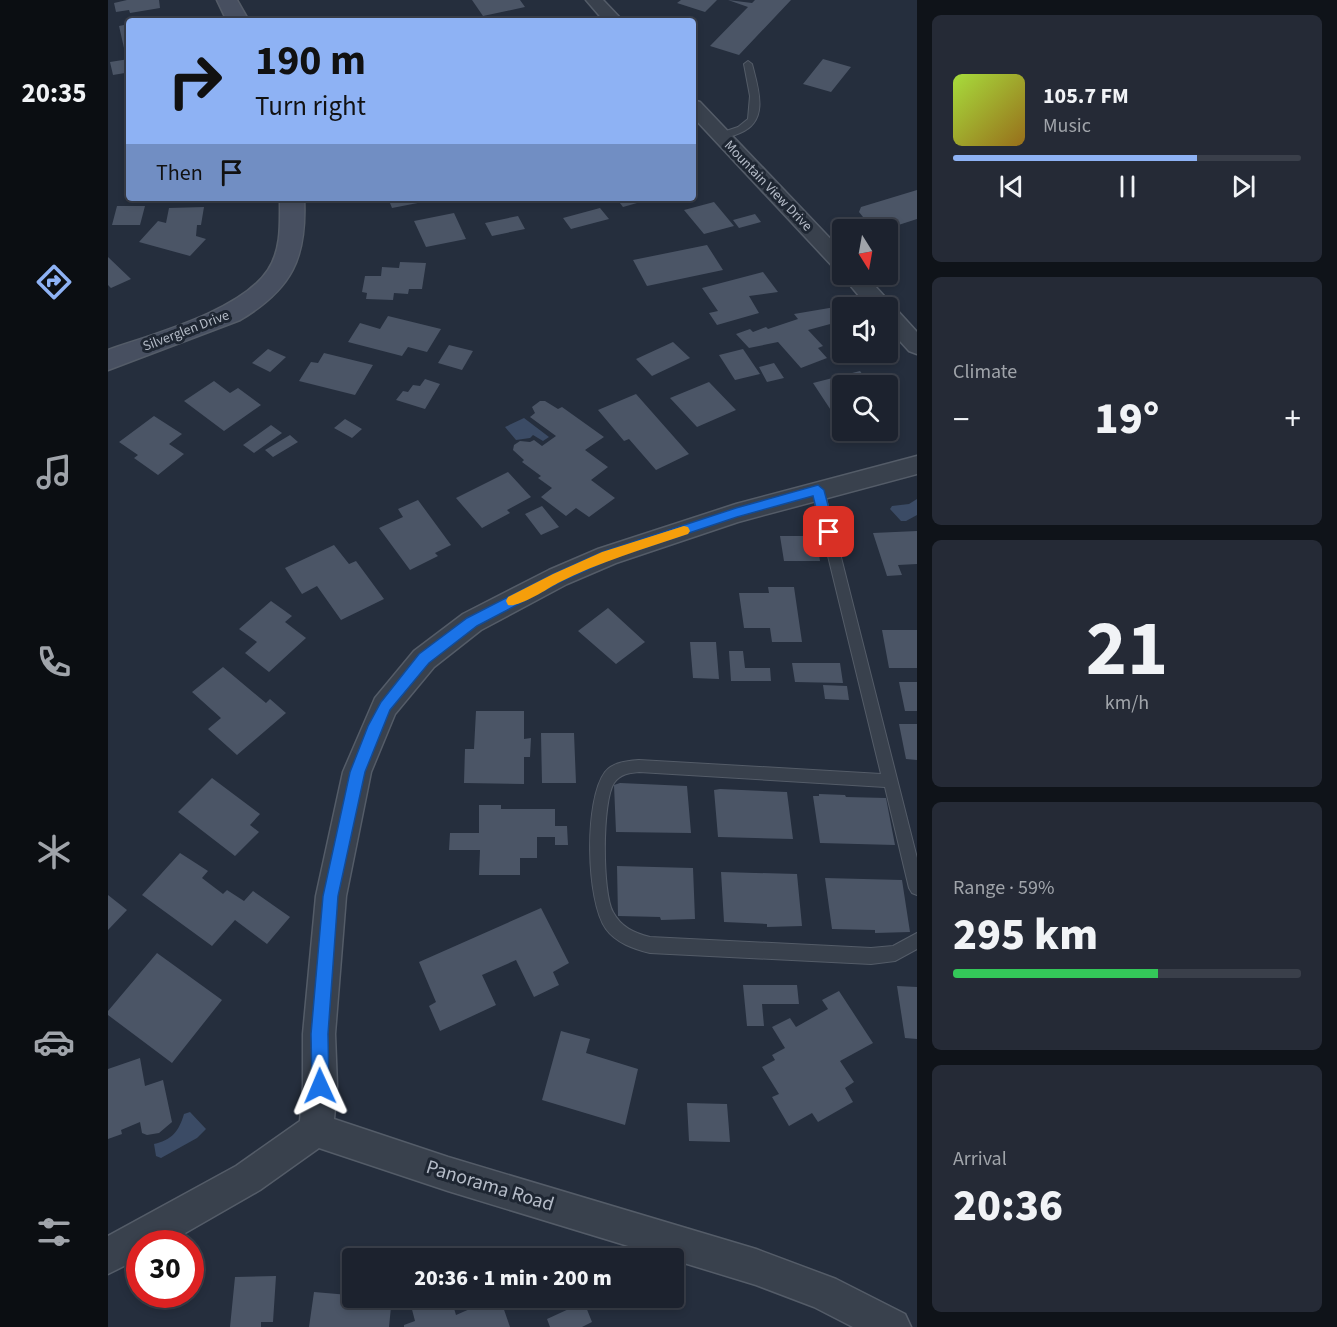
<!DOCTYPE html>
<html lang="en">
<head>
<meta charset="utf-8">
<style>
  :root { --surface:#1c222e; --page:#252a36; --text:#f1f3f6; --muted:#a0a4aa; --line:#3a3f4a; --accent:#8eb2f4 }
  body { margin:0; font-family:"Source Sans 3",sans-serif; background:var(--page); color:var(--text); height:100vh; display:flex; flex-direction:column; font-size:22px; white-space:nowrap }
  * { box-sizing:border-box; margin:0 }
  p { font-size:20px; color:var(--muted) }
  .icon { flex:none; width:33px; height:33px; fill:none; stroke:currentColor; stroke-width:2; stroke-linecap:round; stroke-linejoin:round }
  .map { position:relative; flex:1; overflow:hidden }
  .details { display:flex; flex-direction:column; gap:15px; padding:15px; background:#0f1319; width:420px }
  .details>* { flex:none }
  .guide { position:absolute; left:18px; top:18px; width:570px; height:183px; border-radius:6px; box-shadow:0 3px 9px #0003,0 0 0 2px var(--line); background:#8eb2f4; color:#111; overflow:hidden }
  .needle { width:39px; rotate:169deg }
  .controls { position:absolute; left:724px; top:219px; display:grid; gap:12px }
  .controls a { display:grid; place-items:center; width:66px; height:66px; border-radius:6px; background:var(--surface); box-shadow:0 3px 9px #0003,0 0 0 2px var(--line); font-size:30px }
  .speed { position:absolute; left:18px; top:1230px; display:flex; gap:12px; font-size:30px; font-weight:700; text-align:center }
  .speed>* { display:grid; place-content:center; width:78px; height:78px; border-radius:50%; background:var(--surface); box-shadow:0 3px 9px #0003,0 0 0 2px var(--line); line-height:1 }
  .speed .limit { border:9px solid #d22; background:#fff; color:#111 }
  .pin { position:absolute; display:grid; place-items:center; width:51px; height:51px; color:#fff; margin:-26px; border-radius:12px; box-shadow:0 3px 9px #0006 }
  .me { position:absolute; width:66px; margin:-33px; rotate:359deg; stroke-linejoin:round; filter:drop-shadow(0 0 4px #0008) }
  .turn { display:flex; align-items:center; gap:21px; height:126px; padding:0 30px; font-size:27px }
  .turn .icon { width:78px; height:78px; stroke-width:2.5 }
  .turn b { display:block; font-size:42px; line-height:51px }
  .then { display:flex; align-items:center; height:57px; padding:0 30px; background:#0003; gap:12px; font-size:22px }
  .big { font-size:45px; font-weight:800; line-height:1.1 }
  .details .card { flex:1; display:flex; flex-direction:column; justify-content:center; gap:9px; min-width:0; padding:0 21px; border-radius:9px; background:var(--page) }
  .details .dial { align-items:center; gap:0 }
  .dial b { font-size:78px; line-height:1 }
  .song { display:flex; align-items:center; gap:18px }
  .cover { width:72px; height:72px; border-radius:9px; background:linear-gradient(135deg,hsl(80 70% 55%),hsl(40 70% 35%)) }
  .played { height:6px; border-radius:3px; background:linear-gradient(90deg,var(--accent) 70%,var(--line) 70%) }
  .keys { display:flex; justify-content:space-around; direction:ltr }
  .heat { display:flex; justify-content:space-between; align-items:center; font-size:33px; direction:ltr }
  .charge { height:9px; border-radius:4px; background:linear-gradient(90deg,#34c759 59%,var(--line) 0) }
  .trip { position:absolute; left:234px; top:1248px; width:342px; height:60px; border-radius:6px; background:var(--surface); box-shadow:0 3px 9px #0003,0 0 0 2px var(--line); font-weight:800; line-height:60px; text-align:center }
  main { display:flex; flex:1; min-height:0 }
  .menu { display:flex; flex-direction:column; width:108px; justify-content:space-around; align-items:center; background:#0b0e12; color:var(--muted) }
  .menu .icon { width:42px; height:42px }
  .menu .selected { color:var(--accent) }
  .menu b { font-size:27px; color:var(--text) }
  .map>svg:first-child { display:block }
  .water { fill:#3b4b65 }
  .building { fill:#4b5566 }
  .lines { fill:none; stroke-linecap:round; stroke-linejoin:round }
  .lane-casing { stroke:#545c68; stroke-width:2 }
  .street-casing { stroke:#545c68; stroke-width:3 }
  .secondary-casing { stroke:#545c68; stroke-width:3 }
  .lane { fill:#39414d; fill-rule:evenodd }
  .street { fill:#39414d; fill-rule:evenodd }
  .secondary { fill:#474f60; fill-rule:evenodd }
  .route { fill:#1a73e8; stroke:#114b97; stroke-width:1.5 }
  .slow { fill:#f59e0b }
  .labels { text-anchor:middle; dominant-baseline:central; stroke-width:6; stroke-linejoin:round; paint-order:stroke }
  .far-street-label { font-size:14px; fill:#b5bcc8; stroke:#1e2632 }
  .near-street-label { font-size:20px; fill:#b5bcc8; stroke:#1e2632 }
</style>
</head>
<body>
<main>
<nav class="menu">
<b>20:35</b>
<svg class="icon selected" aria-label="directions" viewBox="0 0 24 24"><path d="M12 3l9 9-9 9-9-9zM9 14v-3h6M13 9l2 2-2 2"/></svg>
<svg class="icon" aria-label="music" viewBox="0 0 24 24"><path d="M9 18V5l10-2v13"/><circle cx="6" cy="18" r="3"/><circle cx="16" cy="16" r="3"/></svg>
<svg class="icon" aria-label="phone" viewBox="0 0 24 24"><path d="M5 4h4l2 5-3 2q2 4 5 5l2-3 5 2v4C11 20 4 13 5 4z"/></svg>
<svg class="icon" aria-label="climate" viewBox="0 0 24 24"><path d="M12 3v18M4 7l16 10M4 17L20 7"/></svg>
<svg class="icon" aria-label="car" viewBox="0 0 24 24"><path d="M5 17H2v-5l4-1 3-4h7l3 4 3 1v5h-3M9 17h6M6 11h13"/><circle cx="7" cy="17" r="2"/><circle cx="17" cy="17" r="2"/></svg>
<svg class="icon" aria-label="filters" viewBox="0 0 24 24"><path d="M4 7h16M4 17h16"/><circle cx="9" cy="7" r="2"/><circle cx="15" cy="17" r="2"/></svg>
</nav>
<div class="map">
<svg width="809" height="1327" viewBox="0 0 809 1327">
  <rect width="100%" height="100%" fill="#252e3d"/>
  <path class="water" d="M416 418 441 437 435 441 425 435 422 438 408 440 397 427Z
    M809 499V515L798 521H793L782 509 784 506 801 504Z
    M82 1112 98 1129 89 1138 53 1158 48 1156 46 1144C64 1140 71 1131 76 1114Z"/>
  <path class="building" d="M19 0H51L52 8 22 13 21 10 8 12 6 3Z
    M364 0H412L417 7 375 16Z
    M573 0H609L597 12 569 3Z
    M620 0 644 3 647 0H683L631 55 602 46 640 7Z
    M21 24V47L16 48 11 26Z
    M21 59V85H20L17 73 5 75 2 62Z
    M715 59 743 67 723 92 695 84Z
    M809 190V219L775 230 764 219 755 217 751 212 753 207Z
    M280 198H318L320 201 284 208Z
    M508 198H543V199L515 207Z
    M606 202 626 226 596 234 576 210Z
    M9 206H37L32 225H4Z
    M96 207 93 225H89L88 236 98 239 82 256 31 242 50 221 58 223 61 208Z
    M492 208 501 219 463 229 455 218Z
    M346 213 358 239 318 247 306 221Z
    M647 214 653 222 631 228 625 220Z
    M410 216 417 229 384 236 377 223Z
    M599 245 615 270 539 286 525 260Z
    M0 257 23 279 3 288 0 285Z
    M292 262 318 263 314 289H301L300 294 286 293 285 300 258 299 259 293 254 292 257 276H273L274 267 291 268Z
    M655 272 670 292 641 296 651 313 609 325 601 313 610 311 594 288Z
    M733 306 735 308V333L726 323 700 330 715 346 710 348 719 358 693 368 670 342 641 348 628 334 642 329 645 332 658 327 660 329 690 319 686 314Z
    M280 316 333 329 319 352 300 347 294 356 240 342 252 323 272 329Z
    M565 342 582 358 544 376 528 359Z
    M341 345 365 351 354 370 330 363Z
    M160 349 178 357 162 372 144 363Z
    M635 349 652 374 627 380 611 355Z
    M216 353 265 365 247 395 191 381 203 362 210 363Z
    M666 363 676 378 659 382 651 367Z
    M752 371 763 386H735V419L730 421 705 383Z
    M317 379 332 384 317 409 288 400 295 391 300 392 305 385 312 386Z
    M106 381 122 393 130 388 153 405 116 431 76 401Z
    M601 382 628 410 589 427 562 398Z
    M528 394 581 454 548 470 521 439 516 441 490 410Z
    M432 401H437L450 409 454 407 496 437 477 450 500 467 483 480 507 498 481 517 468 508 458 516 433 497 444 488 430 478 433 476 414 462 416 460 405 450 406 445 412 441 422 442 426 440 434 446 448 436 422 417 427 413 424 407Z
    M46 416 74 434 61 444 76 454 50 475 26 458 30 455 11 442Z
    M237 419 254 429 244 438 226 428Z
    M163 425 174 433 146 453 135 445Z
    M182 435 190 442 165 457 157 450Z
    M400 472 423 497 399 510 402 513 374 528 348 498Z
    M310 500 343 545 327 553 330 556 302 570 271 528 295 517 290 509Z
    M434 506 451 527 433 535 417 514Z
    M809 531V564L790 565 794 575 779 576 765 533Z
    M672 536H708L712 561H676Z
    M226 545 241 564 248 561 276 599 233 620 209 586 194 594 177 568Z
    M660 587H686L694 642H664L662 628H636L631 593H661Z
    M163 601 184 616 177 622 198 638 161 672 137 653 149 642 131 629Z
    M500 608 537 642 508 664 470 631Z
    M774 630H809V668H781Z
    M582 642H608L611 679 585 678Z
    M621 651H635L637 668H662L663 681H623Z
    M684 663H732L735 683 687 682Z
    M115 667 158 703 162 699 178 713 129 755 100 729 113 718 84 692Z
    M791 682H809V711H797Z
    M715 685 739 686 741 700 717 699Z
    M368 711H416V739L423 738 422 757H416V784L356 783 357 749H366Z
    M791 724H809V760L798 759Z
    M433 733H466L468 783H434Z
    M104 778 152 814 142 825 151 832 127 856 70 812Z
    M512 783 579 786 583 833 508 832 506 785Z
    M612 789 679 792 685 839 610 837 606 790Z
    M711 794 737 795 738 797 778 798 787 845 712 843 705 796H711Z
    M371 805H393V809H447V826H459L460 845H447V837H429V858H412V875H371L372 850H341L342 833H371Z
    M72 853 100 871 94 878 115 894 119 890 136 901 145 891 182 917 159 944 127 920 104 946 34 895Z
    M509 866 585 868 587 919 553 920 552 917 510 916Z
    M613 872 689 874 694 926 659 927V924L616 922Z
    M717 878 794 880 802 932 767 933V930L724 929Z
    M0 895 19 910 0 930Z
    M433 908 461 963 445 972 451 985 426 997 408 960 374 975 388 1005 332 1031 321 1006 328 1002 311 962Z
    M49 953 114 1000 64 1063 0 1015V1011Z
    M635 985H689L691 1004H654L656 1026H639Z
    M789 986 809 987V1039L797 1038Z
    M731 991 765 1043 732 1061 746 1082 737 1088 745 1102 710 1122 704 1113 681 1126 664 1097 671 1094 654 1067 667 1060 664 1055 677 1048 664 1027 682 1018 688 1027 720 1009 714 1000Z
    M453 1031 482 1039 478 1053 530 1069 517 1125 434 1100Z
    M32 1058 37 1086 55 1080 64 1122 51 1133 39 1135 34 1133 32 1122 13 1130 14 1134 0 1139V1069Z
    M579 1103 619 1104 622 1142 581 1141Z
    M168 1276 165 1322H153V1327H122L127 1277Z
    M206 1292 241 1295 240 1304 283 1307 281 1327H201Z
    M301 1298H343L348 1315 387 1298H392L402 1327H296V1325L307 1321Z
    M476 1302 484 1322 474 1327H442L439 1319Z"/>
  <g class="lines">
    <defs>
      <path id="lane" d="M640 61 644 64C650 88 662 121 632 133 625 136 616 139 609 138V134L630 127 640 119 642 96 636 64Z
        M710 485 716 490 809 858V895L804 893 801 888 777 787 531 772C521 773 512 774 506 783 494 801 494 893 505 912 513 927 526 933 542 937L763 948 785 946 809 933V949L787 961 763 964 542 953C526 949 508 943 498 929 478 901 476 800 497 772 505 762 519 761 531 760L773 774 704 490Z"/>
      <path id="street" d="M478 0H495L515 21H496Z
        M585 100 592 102 735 252V274H756L809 332V354L801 351 780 328V308H761L737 279 733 274 735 272 728 270 585 117Z
        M809 456V474L630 522 508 563 459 584 373 630 326 667 287 714 263 772 238 896 227 1034 229 1086 226 1119 340 1157 648 1249 728 1279 797 1314 803 1327H745L706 1307 648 1285 340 1191 211 1148 152 1190 58 1244H32V1258L0 1274V1236L128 1166 192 1121 195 1086V1034L208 896 235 772 267 698 306 651 355 614 441 570 490 549 628 504Z"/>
      <path id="secondary" d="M109 0H129L141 21H119Z
        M172 198H196C199 258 184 289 132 320L0 370V350C46 334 133 311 160 270 174 249 172 222 172 198Z"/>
    </defs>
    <use href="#lane" class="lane-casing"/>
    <use href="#street" class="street-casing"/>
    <use href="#secondary" class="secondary-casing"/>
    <use href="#lane" class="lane"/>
    <use href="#street" class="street"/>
    <use href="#secondary" class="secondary"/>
  </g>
  <path class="route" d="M710 485 716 490 727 532 725 536 721 537 714 532 705 496 629 517 503 559 454 581 369 626 321 663 282 710 257 772 230 896 220 1034 221 1086 218 1092 212 1095 206 1092 204 1086 203 1034 215 896 242 772 260 726 273 702 311 654 359 618 445 574 494 552 628 508Z"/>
  <path class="slow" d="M576 526 580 527 582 531 580 534C536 549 491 562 450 583 439 589 410 608 400 605L398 601 400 597 445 574 494 552Z"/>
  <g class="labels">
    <g class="far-street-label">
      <text transform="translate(660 186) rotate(46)">Mountain View Drive</text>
      <text transform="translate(78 331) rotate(-21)">Silverglen Drive</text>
    </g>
    <g class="near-street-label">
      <text transform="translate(382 1186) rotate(17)">Panorama Road</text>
    </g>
  </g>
</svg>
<div class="controls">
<a><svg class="needle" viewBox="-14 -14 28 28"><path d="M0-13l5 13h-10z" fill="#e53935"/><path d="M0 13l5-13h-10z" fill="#a0a4aa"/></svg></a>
<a><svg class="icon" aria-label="sound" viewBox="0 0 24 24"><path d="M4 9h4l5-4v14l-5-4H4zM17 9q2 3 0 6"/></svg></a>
<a><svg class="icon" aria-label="search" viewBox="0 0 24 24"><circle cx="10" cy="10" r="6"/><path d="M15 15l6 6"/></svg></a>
</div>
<div class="speed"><div class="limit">30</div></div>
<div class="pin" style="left:721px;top:532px;background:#d93025"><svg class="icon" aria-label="arrive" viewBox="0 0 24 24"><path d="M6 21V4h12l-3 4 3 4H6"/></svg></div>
<svg class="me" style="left:212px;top:1086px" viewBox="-20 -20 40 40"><path d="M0-17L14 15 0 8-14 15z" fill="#1a73e8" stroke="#fff" stroke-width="4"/></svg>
<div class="trip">20:36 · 1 min · 200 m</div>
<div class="guide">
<div class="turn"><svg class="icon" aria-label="right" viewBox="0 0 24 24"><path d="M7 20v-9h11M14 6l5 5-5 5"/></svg><div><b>190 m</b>Turn right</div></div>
<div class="then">Then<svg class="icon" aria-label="arrive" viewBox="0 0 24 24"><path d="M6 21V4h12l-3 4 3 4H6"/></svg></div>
</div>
</div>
<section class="details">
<div class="card">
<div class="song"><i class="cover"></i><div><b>105.7 FM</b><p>Music</p></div></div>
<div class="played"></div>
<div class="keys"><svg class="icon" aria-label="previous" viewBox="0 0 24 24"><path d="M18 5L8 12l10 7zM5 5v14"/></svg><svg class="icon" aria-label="pause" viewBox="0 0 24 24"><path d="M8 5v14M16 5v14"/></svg><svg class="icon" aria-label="next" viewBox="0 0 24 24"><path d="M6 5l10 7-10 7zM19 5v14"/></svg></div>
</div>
<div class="card"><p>Climate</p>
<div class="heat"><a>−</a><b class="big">19°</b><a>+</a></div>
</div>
<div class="card dial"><b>21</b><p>km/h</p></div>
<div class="card"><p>Range · 59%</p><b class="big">295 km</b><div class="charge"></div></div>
<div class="card"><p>Arrival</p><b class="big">20:36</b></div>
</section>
</main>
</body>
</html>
